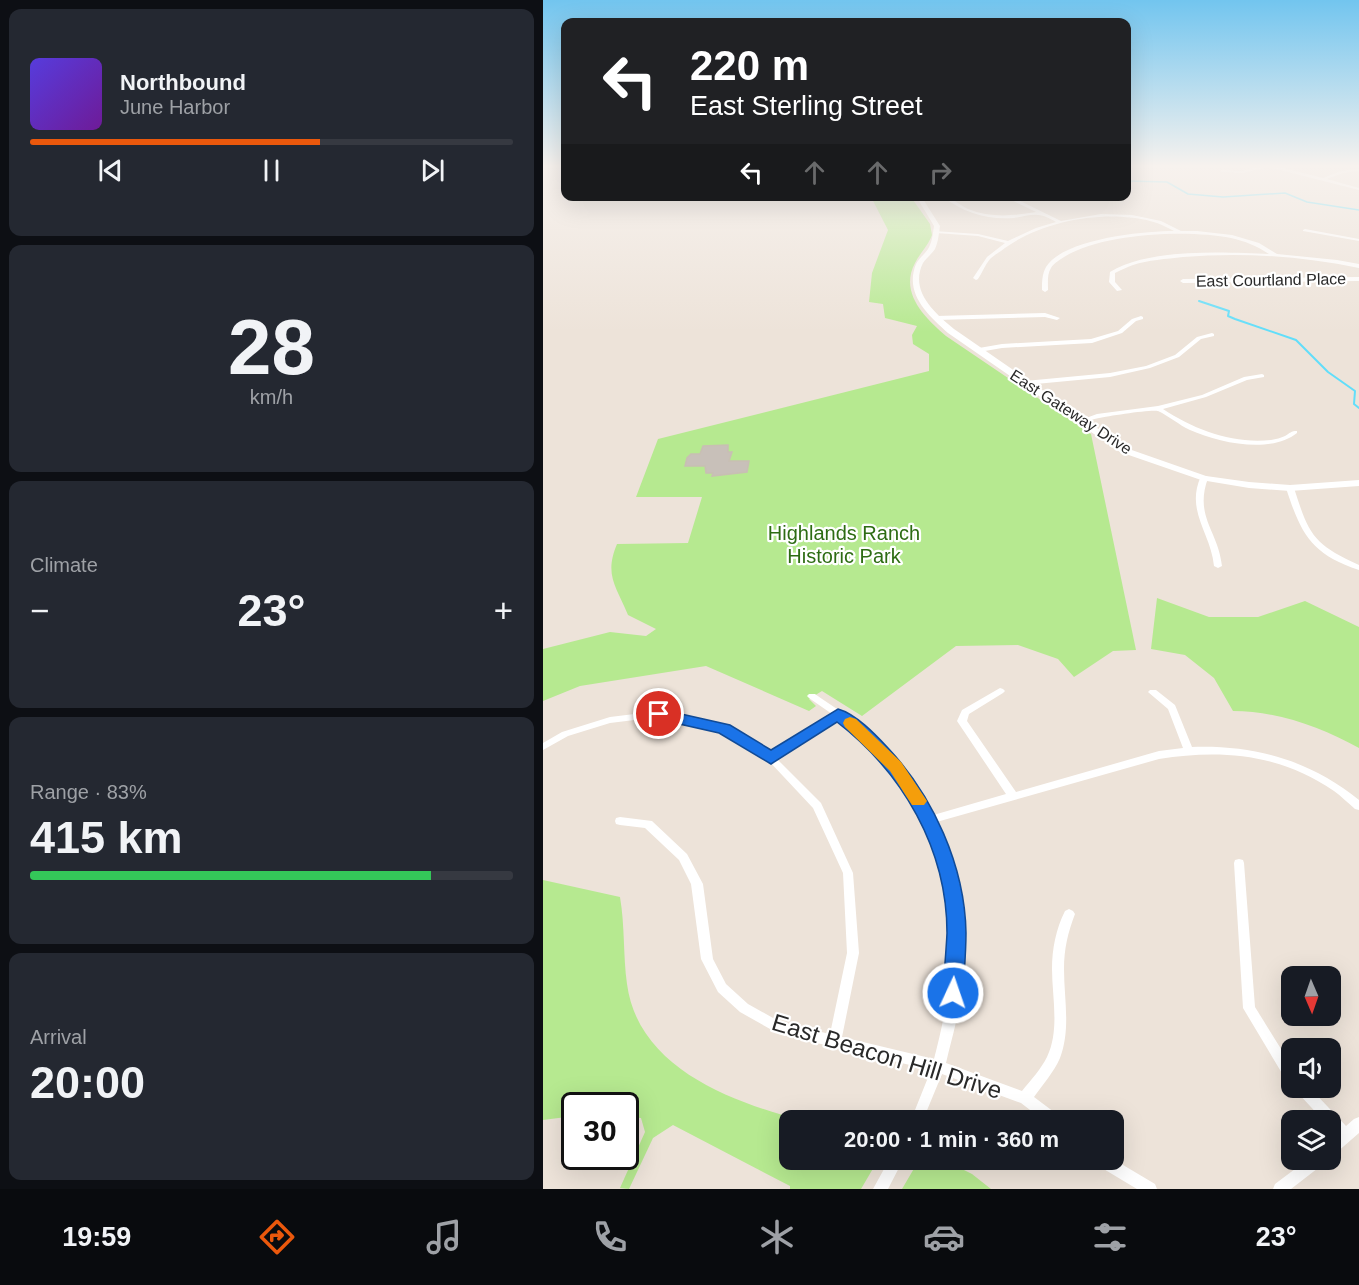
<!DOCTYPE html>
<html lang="en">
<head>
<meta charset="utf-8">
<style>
  :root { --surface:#171b24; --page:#242831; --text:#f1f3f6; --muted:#9ea1a6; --line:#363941; --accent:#ea580c }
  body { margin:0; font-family:Helvetica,sans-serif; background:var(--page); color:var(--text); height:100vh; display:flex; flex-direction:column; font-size:22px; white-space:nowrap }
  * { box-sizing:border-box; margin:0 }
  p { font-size:20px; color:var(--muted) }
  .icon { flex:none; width:33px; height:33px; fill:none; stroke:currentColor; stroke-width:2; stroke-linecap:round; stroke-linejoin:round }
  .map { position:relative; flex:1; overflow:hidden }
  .drawer { display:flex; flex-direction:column; gap:9px; padding:9px; background:#0d0f14; width:543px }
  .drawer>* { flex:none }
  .top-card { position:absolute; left:18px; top:18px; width:570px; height:183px; border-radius:12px; box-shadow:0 6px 24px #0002; background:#202124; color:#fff; overflow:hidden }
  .needle { width:39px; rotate:178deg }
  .buttons { position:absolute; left:738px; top:966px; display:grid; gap:12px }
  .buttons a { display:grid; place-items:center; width:60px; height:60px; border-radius:12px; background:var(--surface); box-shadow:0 6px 24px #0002; font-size:30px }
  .speed { position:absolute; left:18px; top:1092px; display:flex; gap:12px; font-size:30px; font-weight:700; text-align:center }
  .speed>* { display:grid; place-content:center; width:78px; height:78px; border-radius:50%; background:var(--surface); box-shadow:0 6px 24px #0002; line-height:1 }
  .speed .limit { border:3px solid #111; border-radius:9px; background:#fff; color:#111 }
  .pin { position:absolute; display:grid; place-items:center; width:51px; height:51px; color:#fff; margin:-26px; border:3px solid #fff; border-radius:50%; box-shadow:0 2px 6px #0007 }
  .me { position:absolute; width:66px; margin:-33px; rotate:3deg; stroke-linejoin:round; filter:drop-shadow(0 0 4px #0008) }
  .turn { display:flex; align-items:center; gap:21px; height:126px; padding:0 30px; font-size:27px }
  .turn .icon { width:78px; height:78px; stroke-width:2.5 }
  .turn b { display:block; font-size:42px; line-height:51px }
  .lanes { display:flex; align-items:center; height:57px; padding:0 30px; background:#0003; justify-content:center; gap:30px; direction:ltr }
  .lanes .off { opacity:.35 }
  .big { font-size:45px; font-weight:700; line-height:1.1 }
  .drawer .card { flex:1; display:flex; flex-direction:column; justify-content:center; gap:9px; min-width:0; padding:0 21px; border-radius:12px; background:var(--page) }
  .drawer .dial { align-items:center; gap:0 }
  .dial b { font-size:78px; line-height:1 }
  .song { display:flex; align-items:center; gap:18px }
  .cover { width:72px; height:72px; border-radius:9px; background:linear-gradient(135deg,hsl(250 70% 55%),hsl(280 70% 35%)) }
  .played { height:6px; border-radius:3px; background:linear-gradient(90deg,var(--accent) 60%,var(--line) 60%) }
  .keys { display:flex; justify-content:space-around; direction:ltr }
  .heat { display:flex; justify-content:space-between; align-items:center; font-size:33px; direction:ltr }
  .charge { height:9px; border-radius:4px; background:linear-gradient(90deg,#34c759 83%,var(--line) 0) }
  .trip { position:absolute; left:236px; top:1110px; width:345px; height:60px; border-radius:12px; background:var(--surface); box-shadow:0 6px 24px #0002; font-weight:700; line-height:60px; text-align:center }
  .tab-bar { display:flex; height:96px; justify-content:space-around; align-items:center; background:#090b0e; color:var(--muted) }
  .tab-bar .icon { width:42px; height:42px }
  .tab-bar .selected { color:var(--accent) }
  .tab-bar b { font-size:27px; color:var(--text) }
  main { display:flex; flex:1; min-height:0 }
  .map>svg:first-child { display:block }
  .green { fill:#b6e990 }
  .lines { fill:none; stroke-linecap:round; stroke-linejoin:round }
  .stream-far1 { stroke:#61defa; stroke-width:1.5 }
  .stream { stroke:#61defa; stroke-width:2 }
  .building { fill:#c8c0b9; stroke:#c8bfb3; stroke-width:1.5 }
  .minor { fill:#fff; fill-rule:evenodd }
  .tertiary { fill:#fff; fill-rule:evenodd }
  .route { fill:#1a73e8; stroke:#114b97; stroke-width:1.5 }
  .slow { fill:#f59e0b }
  .labels { text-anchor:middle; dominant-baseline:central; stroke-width:4.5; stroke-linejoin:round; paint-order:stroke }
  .far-street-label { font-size:16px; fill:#292929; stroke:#fff }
  .park-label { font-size:20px; fill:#2d6c13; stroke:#fff }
  .near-street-label { font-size:24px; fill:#292929; stroke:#fff }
</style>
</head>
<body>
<main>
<section class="drawer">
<div class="card">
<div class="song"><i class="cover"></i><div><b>Northbound</b><p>June Harbor</p></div></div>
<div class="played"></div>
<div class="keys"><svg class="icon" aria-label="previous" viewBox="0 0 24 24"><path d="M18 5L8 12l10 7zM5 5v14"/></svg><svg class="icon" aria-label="pause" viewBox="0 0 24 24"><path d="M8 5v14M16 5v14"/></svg><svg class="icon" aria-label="next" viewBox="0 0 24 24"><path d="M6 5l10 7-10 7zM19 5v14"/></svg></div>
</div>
<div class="card dial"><b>28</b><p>km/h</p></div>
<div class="card"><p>Climate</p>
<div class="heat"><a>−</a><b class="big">23°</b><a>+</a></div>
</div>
<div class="card"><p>Range · 83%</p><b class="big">415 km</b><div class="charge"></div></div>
<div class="card"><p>Arrival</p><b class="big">20:00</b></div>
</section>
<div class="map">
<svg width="816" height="1189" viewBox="0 0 816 1189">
  <rect width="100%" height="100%" fill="#ede3d9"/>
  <path class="green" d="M328 197H368L387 224 389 235C385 246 377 253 372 263 356 293 382 318 403 336L548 434 593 650 570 651 531 677 515 659 475 645 413 646 319 716 279 691 266 699 273 706 266 711 163 666 37 686 0 701V649L67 632 103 636 113 629 85 615C73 586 61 575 74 544L145 543 159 497H93L115 439 386 371V354L370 344 369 335 374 326 342 318 340 304 326 302 329 273 345 230Z
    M614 598 666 617H715L762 601 816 627V748C778 727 734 711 690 711L671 678 642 655 608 649Z
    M0 880 77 897C82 926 80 955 84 984 95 1068 189 1102 258 1120H246V1160H335L318 1189H247V1186L130 1125 110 1138 86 1189 77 1188 102 1132 98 1118 83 1117 82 1106H32L31 1116 0 1120Z
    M376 1160H401L429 1174 448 1189H359Z"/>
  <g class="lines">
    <path class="stream-far1" d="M584 181 624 182 645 194 680 197 742 193 764 202 816 210"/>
    <path class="stream" d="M656 301 686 311 685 316 692 319 753 340 785 372 812 391 811 404 816 408"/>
  </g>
  <path class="building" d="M185 445V452H189L186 461H206L204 472 169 476 170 473H163L162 466H142L144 458 148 454H157L160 446Z"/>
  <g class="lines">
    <path class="minor" d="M720 165H729L780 178 798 171 816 169V171L800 173 784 179 816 188V190L725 167 700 173 679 172 677 171 679 170 700 171Z
      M399 196C408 196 416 205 425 209 447 218 470 216 493 212L460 196H467L518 221 558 214 589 215 618 221 638 231H654L689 235 716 243 734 254 794 260 816 264V268C759 256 698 252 640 257 623 259 605 260 590 265 584 267 578 270 572 273V282L579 290 574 291 566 282 567 272C606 248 681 252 726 254 714 246 702 241 688 238 645 229 554 233 518 259 515 261 510 264 508 268 504 274 505 283 505 290L502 292 499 290C499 282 499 274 503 267 520 239 600 231 631 231 625 228 620 225 614 223 567 208 497 220 458 251 455 253 450 256 447 259 442 265 439 273 435 279L433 280 430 278 444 257 462 243 435 236 393 233 391 232V231L435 234 465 241 493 228 513 222C508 219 501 215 495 215 488 214 479 217 471 218 445 220 420 213 399 196Z
      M762 229 816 239V241L760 231V230Z
      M816 277V281L640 283 637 281 640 279Z
      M502 313 517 318 514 320 502 317 393 320 390 318 393 316Z
      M598 316 600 317V319L593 321 579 333 549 343 459 348 436 352 433 350 436 348 459 344 548 339 575 331 589 319Z
      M669 333 671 334V336L658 339 636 357 607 368 567 377 482 385 479 383 482 381 567 373 603 366 632 355 654 337Z
      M719 374 721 375V377L704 380 663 397 620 409C652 430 689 444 728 440 733 439 738 438 742 436 747 433 748 431 754 431V433C728 454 676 443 647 430 636 425 626 416 615 411 609 409 565 416 556 418 550 419 544 421 538 423L535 421 554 414 615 406 659 395 701 377Z
      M658 476H664L665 478C651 517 675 530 679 566L675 568 671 566C668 533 642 511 658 476Z
      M744 486H750L751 488C766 535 770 544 816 565V570C768 554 758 534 743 488Z
      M457 688 460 689 462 691 460 693 426 714 424 721 473 792 616 751 640 748 625 709 605 692 607 690H613L632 705 649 747C713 745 766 760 816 800V810L812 809C805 803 798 796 791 791 737 754 679 749 616 759L390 823C394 831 398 840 401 848 421 902 423 966 413 1022 410 1036 406 1049 403 1063L479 1091C488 1080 498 1069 504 1057 517 1030 509 997 509 969 509 949 513 929 522 911L526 909 530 911 532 914C525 932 521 949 521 969 521 999 528 1029 517 1058 511 1072 500 1084 491 1097L515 1115 516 1120H500L478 1103 399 1074 380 1120H368L388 1070 236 1034 197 1012 175 992 158 959 148 884 136 860 102 828 77 825 73 824 72 821 73 818 77 817 109 821 144 854 160 884 170 959 183 984 205 1004 239 1023 287 1034 304 953 300 873 270 808 225 760 178 732 116 717 67 723 25 736 0 750V743L19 732 67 717 116 711 184 727 228 753 289 714 266 698 264 696 266 694H272C289 706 306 716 322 730 347 750 375 787 387 816L463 794 414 721 419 710ZM296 719C378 779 412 878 406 978 404 1005 398 1032 391 1059L299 1037 316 953 310 873 278 803 234 759Z
      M696 859 700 860 701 863 712 1007 748 1065V1082L743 1080 700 1008 691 863 692 860Z
      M752 1088H767L803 1126 811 1119 816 1117V1133L793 1153 788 1155V1140L793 1135 788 1129V1120H780L754 1092Z
      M570 1159 612 1184 614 1189H594L554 1165 552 1160Z
      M346 1160H360L345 1189H330Z
      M764 1160H781L779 1165 748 1189H730L732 1184Z"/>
    <path class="tertiary" d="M373 196H378L397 226C396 233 395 243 392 249 389 254 383 258 380 263 366 291 392 313 411 329L583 448 663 476 706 482 747 485 816 480V486L747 491 706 488 658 480 577 452 405 333C385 315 361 294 373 264 376 258 382 254 385 249 389 243 390 233 391 226Z"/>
  </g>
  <linearGradient id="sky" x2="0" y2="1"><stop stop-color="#72c5ef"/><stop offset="0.5" stop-color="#f7f2ee"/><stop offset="1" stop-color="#f7f2ee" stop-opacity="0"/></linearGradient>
  <rect width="816" height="332" fill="url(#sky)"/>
  <path class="route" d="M116 709 187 725 228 750 295 709C313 714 332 734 345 748 390 796 422 866 423 933 423 953 421 973 420 993L417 999 410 1002 403 999 400 993C401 973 403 953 404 933 404 849 360 773 294 722L228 764 176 733 110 718 108 714Z"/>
  <path class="slow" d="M307 717 313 719 358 762 384 801 381 805H369L347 771 302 727 300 723 302 719Z"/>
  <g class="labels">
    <g class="far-street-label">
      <text transform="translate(728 280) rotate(-1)">East Courtland Place</text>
      <text transform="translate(528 412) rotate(33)">East Gateway Drive</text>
    </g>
    <g class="park-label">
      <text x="301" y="533">Highlands Ranch<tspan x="301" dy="23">Historic Park</tspan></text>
    </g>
    <g class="near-street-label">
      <text transform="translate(344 1056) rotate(17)">East Beacon Hill Drive</text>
    </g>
  </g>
</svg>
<div class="buttons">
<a><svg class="needle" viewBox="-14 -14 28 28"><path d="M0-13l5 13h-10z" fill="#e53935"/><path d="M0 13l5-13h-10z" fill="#9ea1a6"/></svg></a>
<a><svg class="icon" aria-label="sound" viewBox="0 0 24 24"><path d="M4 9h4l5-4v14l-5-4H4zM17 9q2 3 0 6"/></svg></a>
<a><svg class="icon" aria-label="layers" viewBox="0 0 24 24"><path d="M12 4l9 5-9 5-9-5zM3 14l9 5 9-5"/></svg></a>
</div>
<div class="speed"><div class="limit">30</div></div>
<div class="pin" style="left:116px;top:714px;background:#d93025"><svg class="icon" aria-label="arrive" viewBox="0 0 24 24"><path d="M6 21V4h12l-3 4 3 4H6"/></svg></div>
<svg class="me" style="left:410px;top:993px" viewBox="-20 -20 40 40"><circle r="17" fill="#1a73e8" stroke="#fff" stroke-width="3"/><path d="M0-11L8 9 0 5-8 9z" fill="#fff"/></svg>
<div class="trip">20:00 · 1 min · 360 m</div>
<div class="top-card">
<div class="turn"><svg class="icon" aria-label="left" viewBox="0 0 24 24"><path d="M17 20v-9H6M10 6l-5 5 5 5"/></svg><div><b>220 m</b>East Sterling Street</div></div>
<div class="lanes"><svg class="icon" aria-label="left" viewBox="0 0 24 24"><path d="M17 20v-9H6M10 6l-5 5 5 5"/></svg><svg class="icon off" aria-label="ahead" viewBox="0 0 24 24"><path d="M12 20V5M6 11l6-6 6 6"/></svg><svg class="icon off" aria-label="ahead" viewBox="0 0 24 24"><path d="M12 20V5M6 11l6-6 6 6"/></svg><svg class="icon off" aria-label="right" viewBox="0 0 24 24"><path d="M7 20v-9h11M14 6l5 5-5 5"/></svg></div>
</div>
</div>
</main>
<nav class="tab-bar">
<b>19:59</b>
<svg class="icon selected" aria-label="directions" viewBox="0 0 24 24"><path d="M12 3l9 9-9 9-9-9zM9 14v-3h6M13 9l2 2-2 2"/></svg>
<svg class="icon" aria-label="music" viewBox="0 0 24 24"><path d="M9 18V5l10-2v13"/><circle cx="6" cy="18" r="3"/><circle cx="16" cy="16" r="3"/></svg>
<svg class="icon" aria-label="phone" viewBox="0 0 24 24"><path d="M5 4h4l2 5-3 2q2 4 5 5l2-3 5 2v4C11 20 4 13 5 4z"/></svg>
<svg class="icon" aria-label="climate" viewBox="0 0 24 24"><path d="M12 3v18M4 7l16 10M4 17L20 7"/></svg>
<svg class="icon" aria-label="car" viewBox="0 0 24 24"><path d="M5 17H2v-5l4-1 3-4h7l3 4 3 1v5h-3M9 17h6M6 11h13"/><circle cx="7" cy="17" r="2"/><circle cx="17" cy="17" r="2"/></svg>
<svg class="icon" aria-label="filters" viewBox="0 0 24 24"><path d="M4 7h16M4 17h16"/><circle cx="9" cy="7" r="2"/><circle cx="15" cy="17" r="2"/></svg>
<b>23°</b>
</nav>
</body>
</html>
